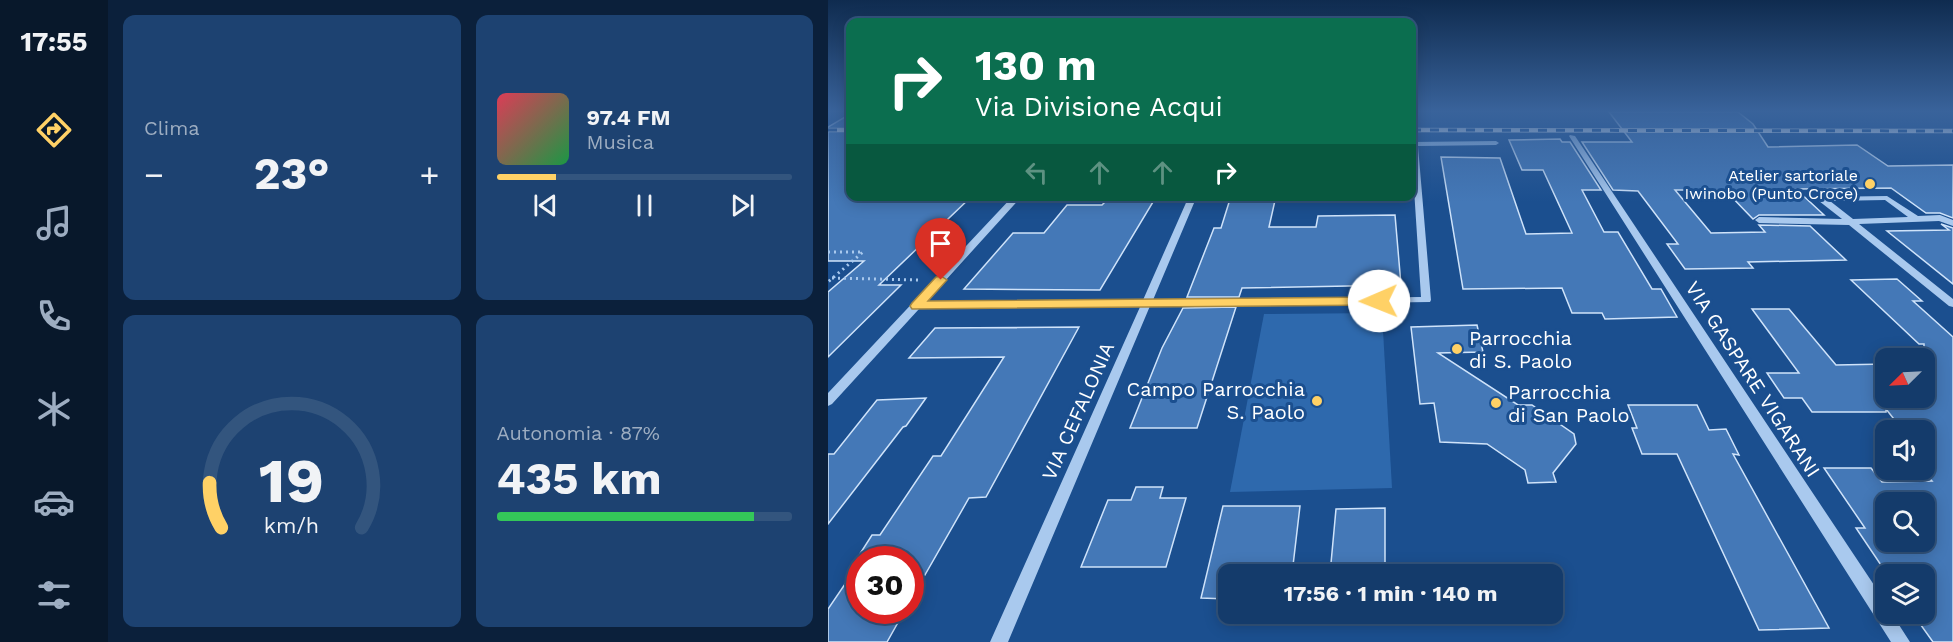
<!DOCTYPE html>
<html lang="it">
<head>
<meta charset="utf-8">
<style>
  :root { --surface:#143b6b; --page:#1d4271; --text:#f1f3f6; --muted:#9dadc1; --line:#33557e; --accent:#ffd166 }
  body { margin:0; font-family:"Work Sans",sans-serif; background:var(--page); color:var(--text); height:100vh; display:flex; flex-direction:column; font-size:22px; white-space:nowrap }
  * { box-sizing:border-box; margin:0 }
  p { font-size:20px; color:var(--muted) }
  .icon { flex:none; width:33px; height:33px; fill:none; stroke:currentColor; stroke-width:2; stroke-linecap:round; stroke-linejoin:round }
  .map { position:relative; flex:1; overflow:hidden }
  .side { display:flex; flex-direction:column; gap:15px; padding:15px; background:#0b203b; width:720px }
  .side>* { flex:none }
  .banner { position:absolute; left:18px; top:18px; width:570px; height:183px; border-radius:12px; box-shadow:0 3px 15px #0003,0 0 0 2px var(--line); background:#0b6e4f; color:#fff; overflow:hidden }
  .needle { width:39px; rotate:246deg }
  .buttons { position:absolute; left:1047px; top:348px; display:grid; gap:12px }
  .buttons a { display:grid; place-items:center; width:60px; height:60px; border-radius:12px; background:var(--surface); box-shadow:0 3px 15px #0003,0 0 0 2px var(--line); font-size:30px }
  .speed { position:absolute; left:18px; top:546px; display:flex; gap:12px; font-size:30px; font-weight:700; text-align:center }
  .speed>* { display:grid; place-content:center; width:78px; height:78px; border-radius:50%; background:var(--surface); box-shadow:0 3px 15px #0003,0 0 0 2px var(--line); line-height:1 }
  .speed .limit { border:9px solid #d22; background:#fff; color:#111 }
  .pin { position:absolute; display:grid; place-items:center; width:51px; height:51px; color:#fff; margin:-62px -26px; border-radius:50% 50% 50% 0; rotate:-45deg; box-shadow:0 0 6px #0007 }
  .pin .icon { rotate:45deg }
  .me { position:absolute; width:66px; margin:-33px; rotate:269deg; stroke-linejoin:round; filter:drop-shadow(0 0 4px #0008) }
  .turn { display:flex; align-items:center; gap:21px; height:126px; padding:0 30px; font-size:27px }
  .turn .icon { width:78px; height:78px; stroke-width:2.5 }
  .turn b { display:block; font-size:42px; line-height:51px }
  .lanes { display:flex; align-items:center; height:57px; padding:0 30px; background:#0003; justify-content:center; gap:30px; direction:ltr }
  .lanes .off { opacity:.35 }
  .big { font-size:45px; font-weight:700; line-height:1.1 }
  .side .widget { flex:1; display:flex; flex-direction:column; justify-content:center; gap:9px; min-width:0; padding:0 21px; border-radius:12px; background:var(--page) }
  .side .dial { align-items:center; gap:0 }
  .dial svg { height:156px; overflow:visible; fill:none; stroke:var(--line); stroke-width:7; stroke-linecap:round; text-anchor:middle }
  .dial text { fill:var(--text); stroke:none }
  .song { display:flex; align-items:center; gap:18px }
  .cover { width:72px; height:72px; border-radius:9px; background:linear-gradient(135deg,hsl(350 70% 55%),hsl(140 70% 35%)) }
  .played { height:6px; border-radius:3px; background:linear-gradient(90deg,var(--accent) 20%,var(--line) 20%) }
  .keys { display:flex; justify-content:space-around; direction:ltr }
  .heat { display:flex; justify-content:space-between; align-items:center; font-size:33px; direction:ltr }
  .charge { height:9px; border-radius:4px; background:linear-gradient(90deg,#34c759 87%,var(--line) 0) }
  .side .tiles { flex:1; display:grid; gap:15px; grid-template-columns:repeat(2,1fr) }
  .trip { position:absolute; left:390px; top:564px; width:345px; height:60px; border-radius:12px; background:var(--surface); box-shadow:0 3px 15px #0003,0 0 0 2px var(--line); font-weight:700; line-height:60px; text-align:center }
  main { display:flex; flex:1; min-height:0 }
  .dock { display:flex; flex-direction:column; width:108px; justify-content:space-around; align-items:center; background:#08182b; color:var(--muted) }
  .dock .icon { width:42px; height:42px }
  .dock .on { color:var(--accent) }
  .dock b { font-size:27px; color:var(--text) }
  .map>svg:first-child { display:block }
  .green { fill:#2e69ad }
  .building { fill:#4478b7; stroke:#cfe3fa; stroke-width:1.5; fill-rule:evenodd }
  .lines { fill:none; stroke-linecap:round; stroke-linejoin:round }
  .path { stroke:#a9c9ee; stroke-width:3; stroke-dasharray:2 4; stroke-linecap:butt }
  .minor { fill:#a9c9ee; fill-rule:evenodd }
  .rail-casing { stroke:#fff; stroke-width:4.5 }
  .rail { stroke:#1b4f8f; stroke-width:3; stroke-dasharray:9; stroke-linecap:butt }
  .route { fill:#ffd166; stroke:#a68842; stroke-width:1.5 }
  .poi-dot { fill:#ffd166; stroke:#1b4f8f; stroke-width:2 }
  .labels { text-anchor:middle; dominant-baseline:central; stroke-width:6; stroke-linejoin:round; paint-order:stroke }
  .far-poi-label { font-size:16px; fill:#fff; stroke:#1b4f8f; text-anchor:end }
  .poi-label { font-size:20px; fill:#fff; stroke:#1b4f8f; text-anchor:start }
  .street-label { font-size:20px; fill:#fff; stroke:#1b4f8f }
</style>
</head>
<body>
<main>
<nav class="dock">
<b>17:55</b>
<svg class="icon on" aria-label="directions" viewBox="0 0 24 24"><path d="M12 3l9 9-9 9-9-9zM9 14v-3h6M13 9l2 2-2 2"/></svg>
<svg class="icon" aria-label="music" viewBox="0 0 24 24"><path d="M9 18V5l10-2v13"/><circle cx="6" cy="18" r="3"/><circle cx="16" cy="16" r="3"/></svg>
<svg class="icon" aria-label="phone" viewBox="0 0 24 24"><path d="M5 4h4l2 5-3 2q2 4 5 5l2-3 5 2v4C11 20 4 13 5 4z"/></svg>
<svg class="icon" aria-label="climate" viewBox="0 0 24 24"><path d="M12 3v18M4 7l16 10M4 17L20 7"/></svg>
<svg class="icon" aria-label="car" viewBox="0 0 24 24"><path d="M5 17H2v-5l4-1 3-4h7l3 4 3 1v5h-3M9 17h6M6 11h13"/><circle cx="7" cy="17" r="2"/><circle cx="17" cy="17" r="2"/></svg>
<svg class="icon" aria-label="filters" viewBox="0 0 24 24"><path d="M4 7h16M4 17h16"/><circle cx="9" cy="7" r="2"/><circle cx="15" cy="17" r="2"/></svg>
</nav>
<section class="side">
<div class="tiles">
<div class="widget"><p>Clima</p>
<div class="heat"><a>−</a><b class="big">23°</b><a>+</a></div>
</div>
<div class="widget">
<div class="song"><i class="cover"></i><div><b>97.4 FM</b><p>Musica</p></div></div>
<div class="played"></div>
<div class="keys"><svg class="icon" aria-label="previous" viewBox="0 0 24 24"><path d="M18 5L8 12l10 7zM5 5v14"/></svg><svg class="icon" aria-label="pause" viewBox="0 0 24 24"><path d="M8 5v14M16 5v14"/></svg><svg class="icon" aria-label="next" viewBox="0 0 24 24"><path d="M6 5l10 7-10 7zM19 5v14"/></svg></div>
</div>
<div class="widget dial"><svg viewBox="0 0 100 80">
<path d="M14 69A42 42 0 1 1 86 69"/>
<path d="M14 69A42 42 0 0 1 8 46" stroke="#ffd166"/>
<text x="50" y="56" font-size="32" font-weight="700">19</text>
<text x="50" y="72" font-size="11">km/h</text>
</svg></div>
<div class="widget"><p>Autonomia · 87%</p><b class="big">435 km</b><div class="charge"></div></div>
</div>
</section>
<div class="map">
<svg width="1125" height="642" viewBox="0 0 1125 642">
  <rect width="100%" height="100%" fill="#1b4f8f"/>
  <path class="green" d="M554 313 564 488 402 492 436 314Z"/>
  <path class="building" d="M781 112H910L925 124 940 147 1029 145 1060 166 1125 165V218L1112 213H1098L1063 188 968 189 996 215H931L925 219 897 190H847L883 233 937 232 931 225 982 226 1018 260 920 262 925 268 857 269 839 244H850L810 191 785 190 754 142H804Z
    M22 114V196H144L51 285H73L0 357V292L36 261H0V127Z
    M732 139 734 142H742L773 190H754L776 232H790L824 289H833L849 317 777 319 774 313H744L734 288 635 289 613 157 672 158 698 234 744 233 715 170H694L681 140Z
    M403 196H448L441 227H488L490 216 567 215 573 285 414 288 411 297H359L386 228H393Z
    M277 202H325L272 290 136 289 185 233H216L239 205H274Z
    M1113 224 1125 228V284L1059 231 1121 230Z
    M1069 279 1094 301H1085L1125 337V642H1105L1085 614H1096V574H1059L1028 528H1037L996 468H1043L1054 482 1104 481 1096 472V430H1090L1083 423H1069L1058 409V412H984L974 398H956L939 373H971L924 309H961L1008 365 1058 364V398H1096V344H1091L1023 280ZM1058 502H1096V542H1058Z
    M408 307 369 428H302L334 348 355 308Z
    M649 325 655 352 610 353 690 405H704L746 434 748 444 725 473 728 482 700 483 697 470 659 444 612 442 606 403 592 404 583 327Z
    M251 327 158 497 141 498 82 601V560H28L44 535H52L105 456H113L176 357 81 358 107 328Z
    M98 398 78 426 75 427 0 524V454H6L49 400Z
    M800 405H869L881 430 898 429 911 455 905 454 1001 628 931 630 849 454H814L804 428H809Z
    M308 487H335L332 498H358L338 567H253L280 500H303Z
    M395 506H472L464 574H400V599L373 598Z
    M557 508V574H502L508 509Z
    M32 562V610H77L59 642H0V609Z"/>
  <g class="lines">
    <path class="path" d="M0 252H35L0 282
      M4 278 91 280"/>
    <path class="minor" d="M742 135 747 136 1058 603V614H1064L1082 642H1063L741 136Z
      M584 142 668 141 671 143 668 145 590 146 603 300 602 302 322 306 180 642H162L312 307 91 309 4 404 0 406V393L185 196H194L97 303 315 300 361 196H369L325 300 593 297 584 158Z
      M1059 196 1090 216 1112 215 1125 220V226L1111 221 1031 224 1125 299V307L1121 306 1021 225 931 223 927 220 931 217 1014 219 991 201V197ZM1057 200 1080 217 1025 219 1002 201Z"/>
    <defs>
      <path id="rail" d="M0 130H22
        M584 130 1125 131"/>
    </defs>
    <use href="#rail" class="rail-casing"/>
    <use href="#rail" class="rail"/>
  </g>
  <linearGradient id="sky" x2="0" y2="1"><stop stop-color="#0f2b4f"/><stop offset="0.55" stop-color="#39639b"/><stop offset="1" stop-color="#39639b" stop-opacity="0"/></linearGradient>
  <rect width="1125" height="202" fill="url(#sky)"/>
  <path class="route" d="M113 276 119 280 100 301 551 297 558 301 551 305 84 309 82 306 84 303 108 277Z"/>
  <g class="poi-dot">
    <circle cx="1042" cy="184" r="6"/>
    <circle cx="629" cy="349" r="6"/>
    <circle cx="489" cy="401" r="6"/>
    <circle cx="668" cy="403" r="6"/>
  </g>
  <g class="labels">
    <g class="far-poi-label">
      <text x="1030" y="175">Atelier sartoriale<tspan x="1030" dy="18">Iwinobo (Punto Croce)</tspan></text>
    </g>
    <g class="poi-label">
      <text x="641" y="338">Parrocchia<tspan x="641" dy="23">di S. Paolo</tspan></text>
      <text x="477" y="389" text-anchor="end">Campo Parrocchia<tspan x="477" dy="23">S. Paolo</tspan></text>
      <text x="680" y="392">Parrocchia<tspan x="680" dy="23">di San Paolo</tspan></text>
    </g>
    <g class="street-label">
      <text transform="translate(925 379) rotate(57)">VIA GASPARE VIGARANI</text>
      <text transform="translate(250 411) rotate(-66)">VIA CEFALONIA</text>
    </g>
  </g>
</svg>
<div class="buttons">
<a><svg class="needle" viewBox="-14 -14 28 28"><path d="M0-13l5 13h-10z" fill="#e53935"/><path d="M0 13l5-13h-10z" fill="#9dadc1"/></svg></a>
<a><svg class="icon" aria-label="sound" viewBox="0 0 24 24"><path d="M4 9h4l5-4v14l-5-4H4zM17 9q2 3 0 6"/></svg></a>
<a><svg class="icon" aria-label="search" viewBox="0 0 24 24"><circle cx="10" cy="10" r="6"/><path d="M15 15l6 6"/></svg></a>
<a><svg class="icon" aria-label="layers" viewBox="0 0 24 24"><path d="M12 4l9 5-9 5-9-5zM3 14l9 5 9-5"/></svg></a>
</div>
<div class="speed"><div class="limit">30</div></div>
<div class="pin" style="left:113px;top:280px;background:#d93025"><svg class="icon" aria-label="arrive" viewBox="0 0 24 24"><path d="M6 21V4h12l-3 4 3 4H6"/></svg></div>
<svg class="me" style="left:551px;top:301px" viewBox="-20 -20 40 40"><circle r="19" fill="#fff"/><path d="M0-13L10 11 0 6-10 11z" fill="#ffd166"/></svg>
<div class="trip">17:56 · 1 min · 140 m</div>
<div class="banner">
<div class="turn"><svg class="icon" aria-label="right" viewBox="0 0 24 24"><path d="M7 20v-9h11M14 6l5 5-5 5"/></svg><div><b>130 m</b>Via Divisione Acqui</div></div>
<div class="lanes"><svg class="icon off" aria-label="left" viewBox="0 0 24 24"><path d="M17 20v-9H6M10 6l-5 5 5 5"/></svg><svg class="icon off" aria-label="ahead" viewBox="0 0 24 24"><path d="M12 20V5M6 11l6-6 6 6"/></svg><svg class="icon off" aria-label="ahead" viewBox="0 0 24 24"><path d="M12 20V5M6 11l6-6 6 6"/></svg><svg class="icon" aria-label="right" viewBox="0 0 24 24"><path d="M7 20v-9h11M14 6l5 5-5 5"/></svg></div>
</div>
</div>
</main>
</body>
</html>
